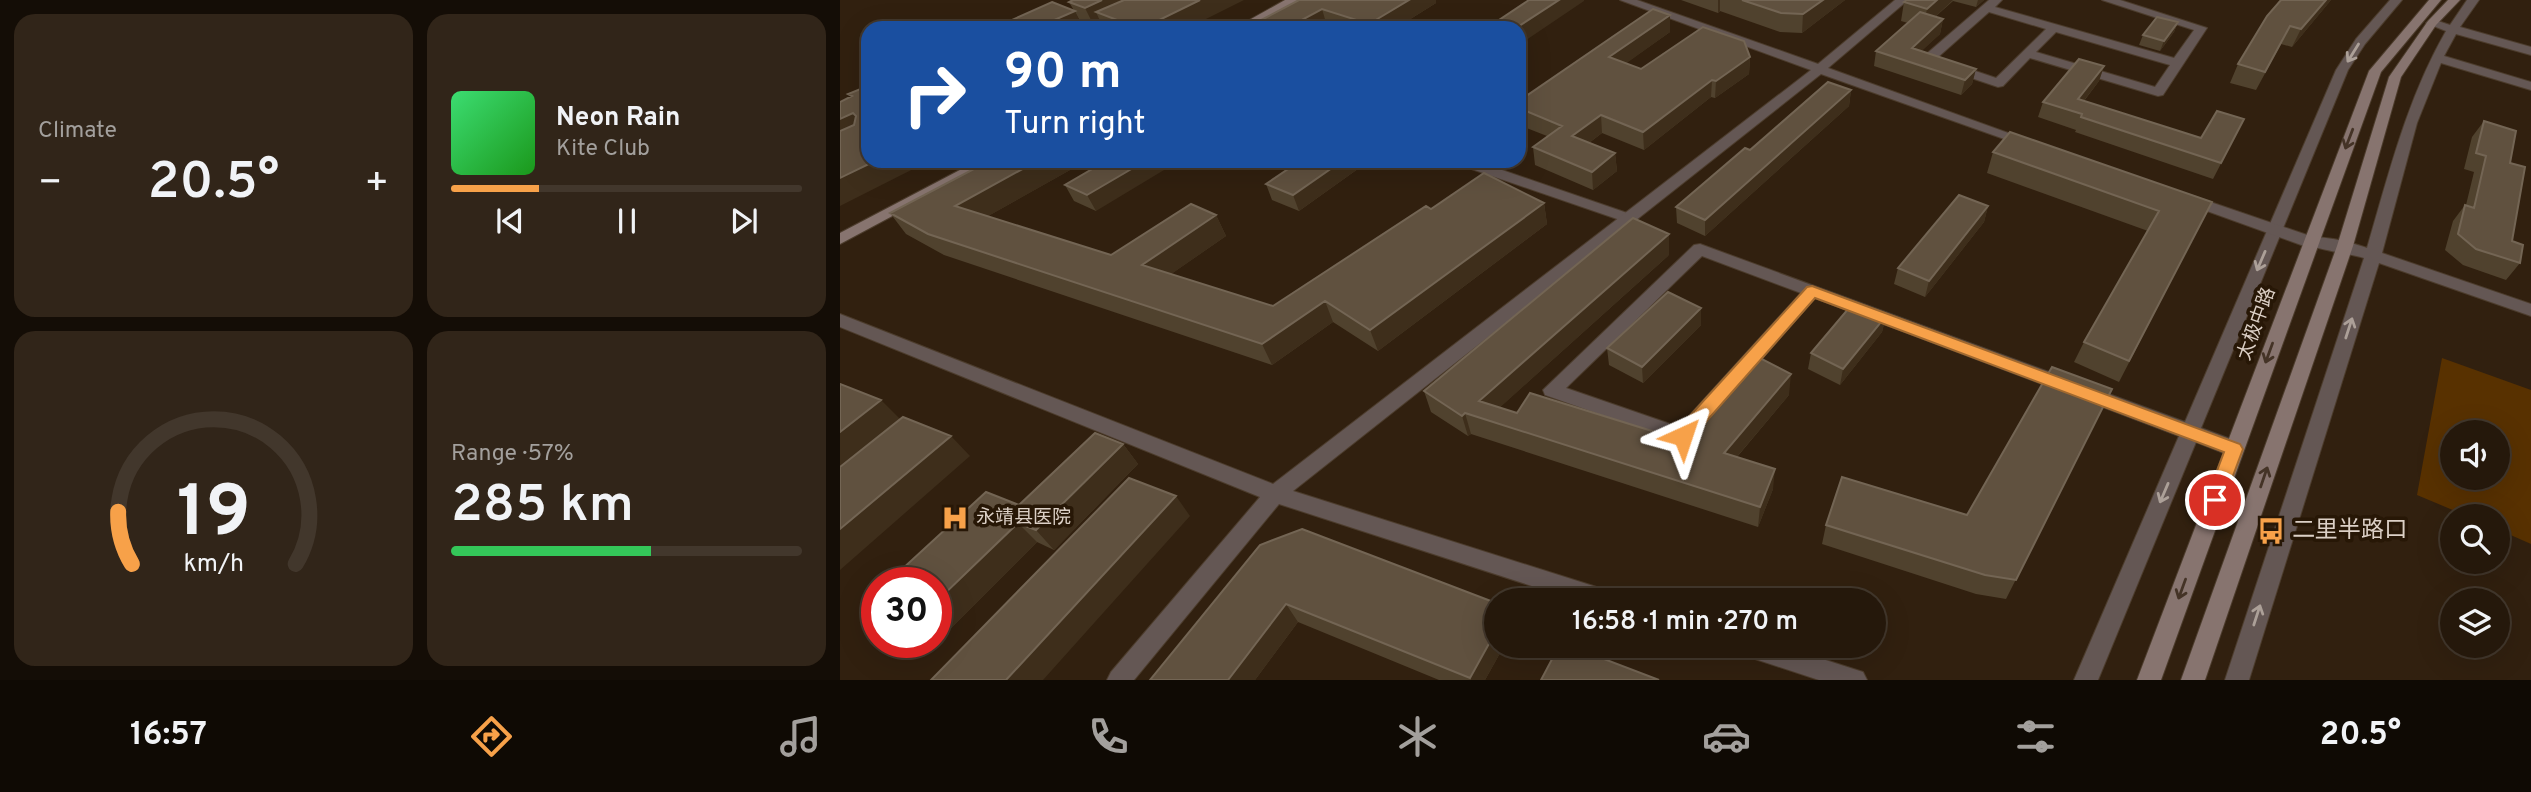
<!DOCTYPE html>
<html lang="en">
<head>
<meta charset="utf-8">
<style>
  :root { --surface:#25180b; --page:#312519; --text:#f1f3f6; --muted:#a3a09d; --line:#42372c; --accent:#f7a149 }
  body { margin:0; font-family:Overpass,"Noto Sans SC",sans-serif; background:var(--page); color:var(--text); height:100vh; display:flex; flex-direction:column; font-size:26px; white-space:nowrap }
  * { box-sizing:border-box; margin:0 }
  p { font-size:23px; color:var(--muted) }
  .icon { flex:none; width:38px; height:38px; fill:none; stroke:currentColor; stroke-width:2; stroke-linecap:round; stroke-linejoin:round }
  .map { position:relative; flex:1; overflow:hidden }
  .sheet { display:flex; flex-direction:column; gap:14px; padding:14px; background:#140d06; width:840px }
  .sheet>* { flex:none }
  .hud { position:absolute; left:21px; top:21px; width:665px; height:147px; border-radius:21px; box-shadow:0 7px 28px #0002,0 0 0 2px var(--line); background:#1a4fa0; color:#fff; overflow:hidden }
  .fabs { position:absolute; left:1600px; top:420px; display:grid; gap:14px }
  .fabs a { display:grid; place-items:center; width:70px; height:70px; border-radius:50%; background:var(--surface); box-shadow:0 7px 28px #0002,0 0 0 2px var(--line); font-size:35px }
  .speed { position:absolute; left:21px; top:567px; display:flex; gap:14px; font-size:35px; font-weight:700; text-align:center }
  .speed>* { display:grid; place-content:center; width:91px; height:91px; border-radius:50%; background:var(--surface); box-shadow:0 7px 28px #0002,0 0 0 2px var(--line); line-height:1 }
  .speed .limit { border:10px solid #d22; background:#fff; color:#111 }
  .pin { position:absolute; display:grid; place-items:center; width:60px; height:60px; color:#fff; margin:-30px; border:4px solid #fff; border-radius:50%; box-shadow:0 2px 7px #0007 }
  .me { position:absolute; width:77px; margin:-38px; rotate:42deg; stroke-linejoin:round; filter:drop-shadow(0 0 5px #0008) }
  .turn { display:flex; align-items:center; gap:24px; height:147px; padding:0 28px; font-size:32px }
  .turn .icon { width:91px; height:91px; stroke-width:2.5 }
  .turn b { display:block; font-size:49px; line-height:60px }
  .big { font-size:52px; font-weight:600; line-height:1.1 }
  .sheet .card { flex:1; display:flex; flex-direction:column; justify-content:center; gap:10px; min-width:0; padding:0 24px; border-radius:21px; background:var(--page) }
  .sheet .dial { align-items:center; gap:0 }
  .dial svg { height:182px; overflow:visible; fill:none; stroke:var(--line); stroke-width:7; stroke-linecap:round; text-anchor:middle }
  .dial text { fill:var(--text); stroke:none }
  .song { display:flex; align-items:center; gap:21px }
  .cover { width:84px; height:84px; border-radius:10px; background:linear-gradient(135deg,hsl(140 70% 55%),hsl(120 70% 35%)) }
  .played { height:7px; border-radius:4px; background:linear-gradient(90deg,var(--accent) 25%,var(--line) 25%) }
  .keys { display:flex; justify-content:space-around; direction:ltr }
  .heat { display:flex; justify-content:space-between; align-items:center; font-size:38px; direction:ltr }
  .charge { height:10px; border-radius:5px; background:linear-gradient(90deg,#34c759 57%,var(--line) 0) }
  .sheet .tiles { flex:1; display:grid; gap:14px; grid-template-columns:repeat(2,1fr) }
  .trip { position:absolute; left:644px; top:588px; width:402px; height:70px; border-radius:35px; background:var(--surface); box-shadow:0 7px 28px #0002,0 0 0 2px var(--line); font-weight:600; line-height:70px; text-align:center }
  .tabs { display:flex; height:112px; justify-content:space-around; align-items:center; background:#0f0a04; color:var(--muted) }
  .tabs .icon { width:49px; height:49px }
  .tabs .active { color:var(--accent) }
  .tabs b { font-size:32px; color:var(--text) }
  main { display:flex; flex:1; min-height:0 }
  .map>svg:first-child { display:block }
  .green { fill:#583100; fill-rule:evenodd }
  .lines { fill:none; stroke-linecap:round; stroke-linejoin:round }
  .minor-casing { stroke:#4c3c2c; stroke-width:2 }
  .tertiary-casing { stroke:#4c3c2c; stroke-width:2 }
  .secondary-casing { stroke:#4c3c2c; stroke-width:2 }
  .minor { fill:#645754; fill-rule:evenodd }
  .tertiary { fill:#645754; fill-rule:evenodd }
  .secondary { fill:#87746f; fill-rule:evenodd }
  .wall { fill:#50422e }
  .shaded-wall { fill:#3e2e1b }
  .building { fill:#60513f; stroke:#736554; stroke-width:2 }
  .oneway { stroke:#aca098 }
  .oneway2 { stroke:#443326 }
  .route { fill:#f7a149; stroke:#a1692f; stroke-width:2 }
  .labels { text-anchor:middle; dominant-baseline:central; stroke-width:7; stroke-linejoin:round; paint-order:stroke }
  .street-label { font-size:19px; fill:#dcd0c6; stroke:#271706 }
  .poi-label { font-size:19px; fill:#dcd0c6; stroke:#271706; text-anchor:start }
  .near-poi-label { font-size:23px; fill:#dcd0c6; stroke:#271706; text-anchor:start }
</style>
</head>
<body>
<main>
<section class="sheet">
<div class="tiles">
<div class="card"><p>Climate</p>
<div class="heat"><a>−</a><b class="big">20.5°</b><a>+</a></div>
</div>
<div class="card">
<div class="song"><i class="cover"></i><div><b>Neon Rain</b><p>Kite Club</p></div></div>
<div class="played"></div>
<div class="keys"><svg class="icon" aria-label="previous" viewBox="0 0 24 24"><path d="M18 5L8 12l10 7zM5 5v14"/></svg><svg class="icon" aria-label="pause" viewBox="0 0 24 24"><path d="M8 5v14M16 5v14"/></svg><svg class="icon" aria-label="next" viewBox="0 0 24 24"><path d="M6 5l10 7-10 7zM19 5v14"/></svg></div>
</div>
<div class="card dial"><svg viewBox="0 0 100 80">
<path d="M14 69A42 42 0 1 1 86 69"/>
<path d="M14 69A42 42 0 0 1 8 46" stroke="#f7a149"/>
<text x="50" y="56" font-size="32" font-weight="700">19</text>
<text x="50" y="72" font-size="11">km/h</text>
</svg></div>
<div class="card"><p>Range · 57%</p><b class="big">285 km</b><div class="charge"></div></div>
</div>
</section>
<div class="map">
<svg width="1691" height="680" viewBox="0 0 1691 680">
  <rect width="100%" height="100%" fill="#31200f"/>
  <path class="green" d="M1602 358 1691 390V544L1657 529V516H1627L1577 495ZM1612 432H1657V478H1612Z"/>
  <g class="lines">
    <defs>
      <path id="minor" d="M1149 0H1162L1155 7 1334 58 1354 30 1262 0H1280L1367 28 1323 95 1318 96 1190 58 1163 86 1158 87 1084 62V56ZM1149 12 1206 29 1156 78 1097 58ZM1216 32 1330 65 1315 87 1196 52Z
        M1550 0H1562L1525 44 1508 70 1361 428 1401 443 1404 449 1401 455 1394 457 1356 442 1258 680H1234L1339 436 975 298 850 441 843 444 836 441 705 395 703 390 854 245 860 244 1345 422 1496 70 1516 39ZM862 256 961 293 839 427 726 388Z
        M1627 0H1639L1620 27 1691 47V55L1616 34 1604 56 1691 82V90L1601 63 1577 123 1542 253 1691 304V316L1539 263 1409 680H1385L1524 258C1511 254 1468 248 1462 242 1473 231 1513 243 1527 248 1549 173 1567 99 1606 31L1586 23 1592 19 1610 25Z
        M615 161H636L793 215 796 218 788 223 783 221 617 164Z"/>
      <path id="tertiary" d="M780 0H797L978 64 1055 0H1068L988 68 1196 143 1189 147 1184 146 981 74 453 491 766 590 774 593 777 600H735L439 504 294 680H267L271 672 420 497 0 327V314L433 484 971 70Z
        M1347 194 1476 238 1478 242 1470 247 1464 246 1342 202 1340 199Z
        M897 646H942L1023 672 1027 680H979L900 654Z"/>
      <path id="secondary" d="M445 0H460L410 28H395Z
        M1589 0H1601L1541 72 1321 680H1297L1529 71Z
        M1608 0H1620L1596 25 1561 77 1513 246 1365 680H1341L1497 246 1549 77 1588 21Z
        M137 161H155L0 244V233Z"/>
    </defs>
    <use href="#minor" class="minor-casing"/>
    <use href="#tertiary" class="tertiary-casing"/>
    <use href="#secondary" class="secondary-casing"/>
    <use href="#minor" class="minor"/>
    <use href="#tertiary" class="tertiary"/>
    <use href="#secondary" class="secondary"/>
  </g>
  <path class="wall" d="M459 0H596V3L556 28H492L487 26 484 28H406Z
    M841 0H1005L962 33 940 32 880 11 878 13Z
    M1067 0H1144L1136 7 1113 1 1095 17 1103 19 1100 34 1081 51 1136 69 1132 84 1121 95 1034 66 1036 51 1068 23 1061 21 1064 2Z
    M1441 0H1491L1452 47 1441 44 1416 90 1390 83 1398 64Z
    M229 2 348 28H264L261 23 254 26 240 21Z
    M830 15V32L786 63 801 69 910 57 909 74 875 98 871 97 804 150 762 133 749 143 775 153 777 171 753 190 695 165 693 147 707 136 679 125V101Z
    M1338 22 1334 32 1320 51 1299 45 1303 35Z
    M1264 66 1259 81 1244 101 1361 138 1404 119 1373 179 1235 132 1236 130 1198 117 1203 102Z
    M1011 90 1009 106 865 236 837 223 836 207 910 150Z
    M1644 121 1670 163 1672 241 1680 263 1666 280 1623 265 1605 250 1613 221 1625 205H1626L1634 172 1624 169 1632 137Z
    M1153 152 1372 202 1279 382 1234 362 1244 342 1308 231 1147 173Z
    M149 161H246L148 216 271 255 376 215 386 236 331 274 433 306 591 209 704 203 707 224 538 351 493 322 432 365 104 255 66 234 50 213Z
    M266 161 256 211 234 201 225 185Z
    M460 161H529L459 211 432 200 426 184Z
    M1148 206 1144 222 1085 297 1054 284 1058 268Z
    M829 255 660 407 677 413 841 440 949 395 897 457 933 489 918 527 631 434 628 436 591 412 584 391Z
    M861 308V325L803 383 769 365 767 348Z
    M1046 316 1042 332 1000 385 968 369 971 353Z
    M1272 389 1166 599 1136 594 982 544 986 525 1127 515Z
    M283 444 298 464 214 550 197 542 109 630 96 624V583Z
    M420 545 656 646H664L645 680H599L458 622 415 680Z"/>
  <path class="shaded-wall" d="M262 0H308L256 12 261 23 254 26 245 8Z
    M360 0H404L348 28H303Z
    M569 0H596V3L556 28H530L529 24Z
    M719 0H744V1L679 45V28H676Z
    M878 0H880V11L878 13Z
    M983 0H1005L962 33 963 14Z
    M1097 0H1113L1083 28 1087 9Z
    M1138 0H1144L1136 7Z
    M1486 0H1491L1452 47 1461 29Z
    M482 9 487 26 484 28H447Z
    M235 11 243 28H196Z
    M830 15V32L770 75 769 57Z
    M1103 19 1100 34 1069 63 1072 48Z
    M1338 22 1334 32 1320 51 1324 41Z
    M910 57 909 74 875 98 876 81Z
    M1264 66 1259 81 1235 112 1238 99Z
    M1136 69 1132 84 1121 95 1125 80Z
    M872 80 871 97 804 150 803 132Z
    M1011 90 1009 106 865 236V220Z
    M13 113 27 133 0 144V119Z
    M761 115 762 133 734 154 732 136Z
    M775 153 777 171 753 190 752 172Z
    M35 161H89L0 206V178Z
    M197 161H246L129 227 115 206Z
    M305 161H339L256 211 247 195Z
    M502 161H529L459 211 453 195Z
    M704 203 707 224 538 351 530 330Z
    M1148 206 1144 222 1085 297 1089 281Z
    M376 215 386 236 314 286 302 265Z
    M829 234V255L646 420 639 401Z
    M485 301 493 322 432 365 422 344Z
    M861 308V325L803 383 802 367Z
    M1046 316 1042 332 1000 385 1003 369Z
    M951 374 949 395 883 473 884 453Z
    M41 400 61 420 0 469V432Z
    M625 413 631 434 628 436 622 416Z
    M111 436 130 456 0 570V529Z
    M283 444 298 464 214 550 196 530Z
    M935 469 933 489 918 527 920 507Z
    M336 496 350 516 203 680H166Z
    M178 523 197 542 109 630 96 619V602Z
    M446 604 458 622 415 680H388Z
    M656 631V646H664L645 680H631L630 678Z"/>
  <path class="building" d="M233 0H262L245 8 229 2Z
    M284 0H360L303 28H298L256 12Z
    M459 0H569L529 24 482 9 447 28H406Z
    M689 0H719L676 28H647Z
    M902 0H983L963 14 941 13Z
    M1067 0H1097L1087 9 1064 2Z
    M1441 0H1486L1461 29 1450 26 1425 72 1398 64 1427 16Z
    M212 2 235 11 196 28H154Z
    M813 9 830 15 769 57 801 69 863 27 904 41 910 57 876 81 872 80 803 132 761 115 732 136 775 153 752 172 693 147 722 126 679 108V101Z
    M1080 12 1103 19 1072 48 1136 69 1125 80 1036 51Z
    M1317 17 1338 22 1324 41 1303 35Z
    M1239 59 1264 66 1238 99 1361 138 1377 111 1404 119 1381 163 1241 117 1242 114 1203 102Z
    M988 82 1011 90 865 220 836 207 905 148 910 150Z
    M28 86V161H35L0 178V131L14 125 16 116 13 113 0 119V102L12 96 8 94Z
    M1644 121 1676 131 1670 163 1685 167 1672 241 1683 245 1680 263 1636 249 1618 234 1625 205 1634 208 1646 156 1636 153Z
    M1170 132 1372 202 1289 361 1244 342 1319 211 1153 152Z
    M149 161H197L115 206 271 255 351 204 376 215 302 265 433 306 586 206 591 209 644 173 704 203 530 330 485 301 422 344 88 234 50 213Z
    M266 161H305L247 195 225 185Z
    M460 161H502L453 195 426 184Z
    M1119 195 1148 206 1089 281 1058 268Z
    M793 218 829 234 639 401 677 413 690 393 841 440 916 356 951 374 884 453 935 469 920 507 625 413 622 416 584 391Z
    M828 292 861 308 802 367 767 348Z
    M1014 302 1046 316 1003 369 971 353Z
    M1212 367 1272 389 1176 580 1145 575 986 525 1002 477 1127 515Z
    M0 384 41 400 0 432Z
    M63 417 111 436 0 529V467Z
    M255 433 283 444 196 530 178 523 96 602V583H47L146 492 179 505Z
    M289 478 336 496 166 680H91Z
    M462 529 656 603V631L630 678 446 604 388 680H310L420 545Z
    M719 646H730L819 680H701Z"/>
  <defs><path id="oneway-shaft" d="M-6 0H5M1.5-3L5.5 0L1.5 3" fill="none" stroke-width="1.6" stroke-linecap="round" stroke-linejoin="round" transform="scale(1.75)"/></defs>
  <g class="oneway">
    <use href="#oneway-shaft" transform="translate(1513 53) rotate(122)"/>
    <use href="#oneway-shaft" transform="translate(1421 261) rotate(113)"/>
    <use href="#oneway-shaft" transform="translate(1509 328) rotate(-72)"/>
    <use href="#oneway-shaft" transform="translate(1324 493) rotate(113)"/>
    <use href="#oneway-shaft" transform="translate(1417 615) rotate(-72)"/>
  </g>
  <g class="oneway2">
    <use href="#oneway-shaft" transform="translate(1509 139) rotate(111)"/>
    <use href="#oneway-shaft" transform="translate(1429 353) rotate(110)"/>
    <use href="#oneway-shaft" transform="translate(1424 477) rotate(-71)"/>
    <use href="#oneway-shaft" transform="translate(1342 589) rotate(110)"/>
  </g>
  <path class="route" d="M972 286 1400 444 1403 449 1382 505 1375 508 1369 505 1366 500 1384 452 975 298 849 441H836L834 436 836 431 967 287Z"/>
  <defs>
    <symbol id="hospital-bare" viewBox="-9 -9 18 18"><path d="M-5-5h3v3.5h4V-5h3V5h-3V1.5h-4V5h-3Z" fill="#f7a149" stroke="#271706" stroke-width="2.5" paint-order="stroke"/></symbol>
    <symbol id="bus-bare" viewBox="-9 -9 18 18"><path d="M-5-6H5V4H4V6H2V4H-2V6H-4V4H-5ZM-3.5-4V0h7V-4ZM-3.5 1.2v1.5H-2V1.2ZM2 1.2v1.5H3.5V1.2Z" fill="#f7a149" stroke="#271706" stroke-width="2.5" paint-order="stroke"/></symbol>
  </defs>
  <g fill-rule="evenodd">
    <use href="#hospital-bare" x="96" y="499" width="38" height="38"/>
    <use href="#bus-bare" x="1412" y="512" width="38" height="38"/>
  </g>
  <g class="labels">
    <g class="street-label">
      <text transform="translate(1417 324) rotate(-70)">太极中路</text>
    </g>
    <g class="poi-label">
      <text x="136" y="518">永靖县医院</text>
    </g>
    <g class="near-poi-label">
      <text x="1452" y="531">二里半路口</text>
    </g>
  </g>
</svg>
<div class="fabs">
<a><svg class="icon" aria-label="sound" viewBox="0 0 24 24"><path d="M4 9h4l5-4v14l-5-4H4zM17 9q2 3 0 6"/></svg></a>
<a><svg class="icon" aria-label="search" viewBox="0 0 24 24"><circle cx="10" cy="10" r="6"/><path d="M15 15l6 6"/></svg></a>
<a><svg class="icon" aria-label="layers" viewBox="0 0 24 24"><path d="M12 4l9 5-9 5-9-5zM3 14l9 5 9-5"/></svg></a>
</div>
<div class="speed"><div class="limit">30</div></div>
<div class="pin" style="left:1375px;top:500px;background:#d93025"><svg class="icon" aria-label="arrive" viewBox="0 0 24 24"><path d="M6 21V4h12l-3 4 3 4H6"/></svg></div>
<svg class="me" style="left:843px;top:436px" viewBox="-20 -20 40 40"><path d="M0-17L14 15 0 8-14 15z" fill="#f7a149" stroke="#fff" stroke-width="4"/></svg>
<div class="trip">16:58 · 1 min · 270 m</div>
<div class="hud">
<div class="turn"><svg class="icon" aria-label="right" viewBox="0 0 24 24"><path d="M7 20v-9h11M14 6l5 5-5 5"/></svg><div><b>90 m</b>Turn right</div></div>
</div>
</div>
</main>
<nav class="tabs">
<b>16:57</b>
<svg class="icon active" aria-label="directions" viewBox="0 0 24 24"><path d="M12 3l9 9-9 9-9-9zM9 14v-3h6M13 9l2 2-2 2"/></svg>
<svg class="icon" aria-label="music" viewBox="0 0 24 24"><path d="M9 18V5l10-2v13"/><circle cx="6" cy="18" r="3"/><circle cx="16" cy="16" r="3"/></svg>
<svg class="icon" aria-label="phone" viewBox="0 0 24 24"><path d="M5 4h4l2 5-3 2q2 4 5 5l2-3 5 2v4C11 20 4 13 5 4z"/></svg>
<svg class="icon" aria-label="climate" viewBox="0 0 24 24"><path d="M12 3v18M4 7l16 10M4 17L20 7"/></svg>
<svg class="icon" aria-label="car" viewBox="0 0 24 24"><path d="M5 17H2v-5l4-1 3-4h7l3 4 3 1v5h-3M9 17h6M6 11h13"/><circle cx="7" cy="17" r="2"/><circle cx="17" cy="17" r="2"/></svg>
<svg class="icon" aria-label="filters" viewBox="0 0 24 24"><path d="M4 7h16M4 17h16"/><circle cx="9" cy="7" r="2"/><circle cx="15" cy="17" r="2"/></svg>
<b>20.5°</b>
</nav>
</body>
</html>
